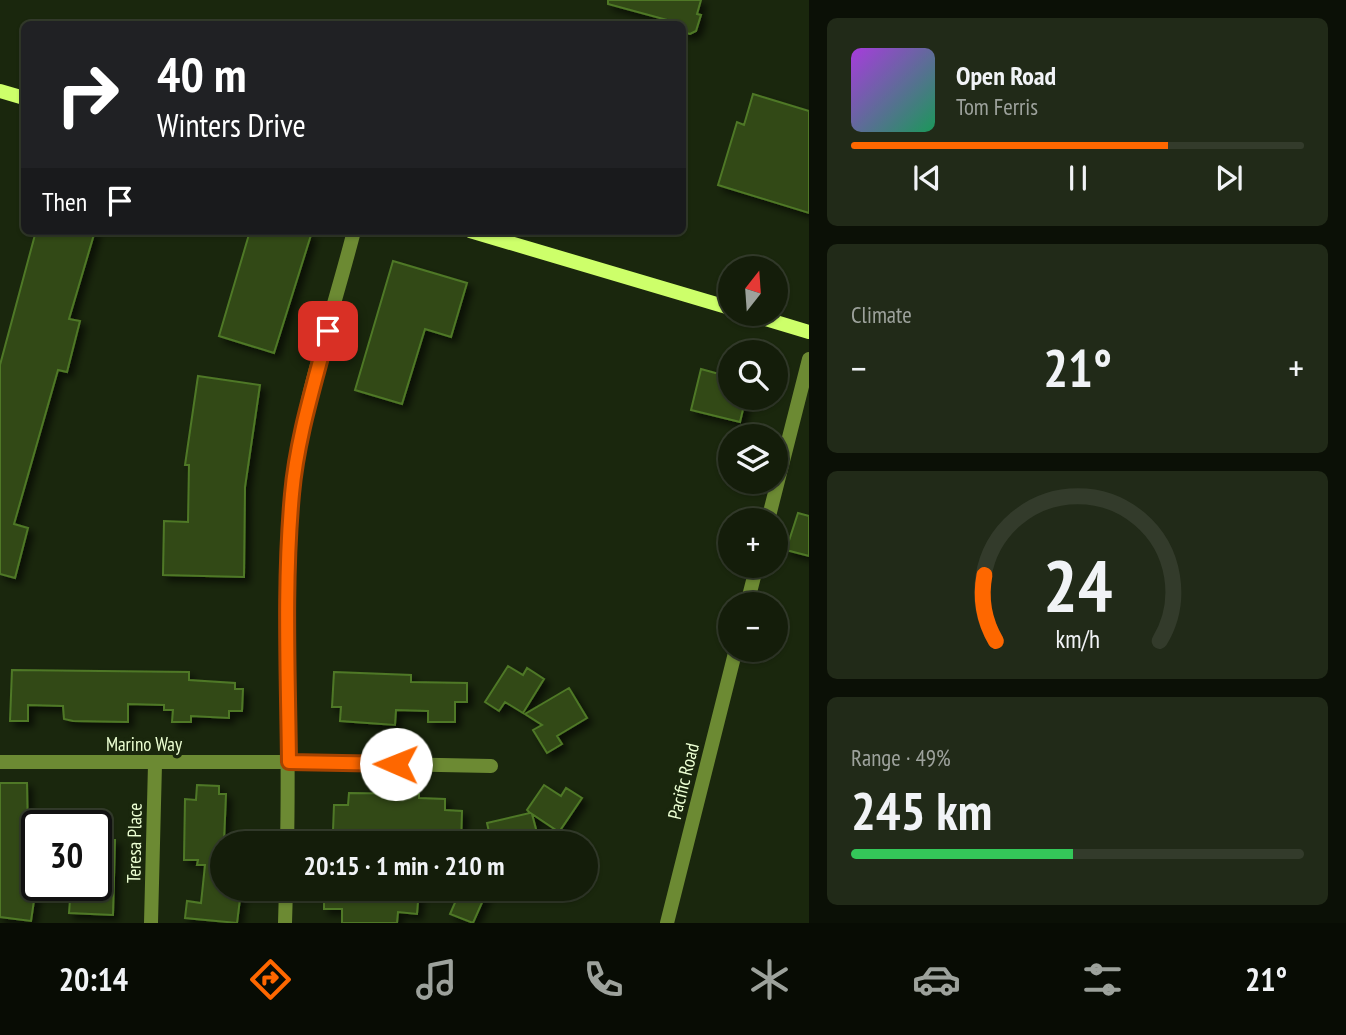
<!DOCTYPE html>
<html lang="en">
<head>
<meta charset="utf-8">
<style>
  :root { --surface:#141d0a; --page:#212a18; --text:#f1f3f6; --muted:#9da29c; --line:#333b2b; --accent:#fe6700 }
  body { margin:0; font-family:"PT Sans Narrow",sans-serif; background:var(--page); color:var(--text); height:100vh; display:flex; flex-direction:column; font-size:26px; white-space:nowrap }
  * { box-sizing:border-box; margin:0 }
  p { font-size:23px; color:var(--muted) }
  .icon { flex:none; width:38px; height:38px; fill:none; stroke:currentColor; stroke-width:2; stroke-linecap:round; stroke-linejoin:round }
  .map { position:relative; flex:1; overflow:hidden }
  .side { display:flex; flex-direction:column; gap:18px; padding:18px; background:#0b1006; width:537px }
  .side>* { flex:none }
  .top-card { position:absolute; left:21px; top:21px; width:665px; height:214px; border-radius:10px; box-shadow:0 2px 5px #0004,0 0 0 2px var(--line); background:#202124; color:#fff; overflow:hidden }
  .needle { width:46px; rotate:17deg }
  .buttons { position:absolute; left:718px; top:256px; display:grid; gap:14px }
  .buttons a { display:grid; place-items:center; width:70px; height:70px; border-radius:50%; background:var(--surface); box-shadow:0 2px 5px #0004,0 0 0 2px var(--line); font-size:35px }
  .speed { position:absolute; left:21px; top:810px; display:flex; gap:14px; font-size:35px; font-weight:700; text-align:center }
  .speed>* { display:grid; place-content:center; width:91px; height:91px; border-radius:50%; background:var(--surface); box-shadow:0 2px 5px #0004,0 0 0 2px var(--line); line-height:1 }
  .speed .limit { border:4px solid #111; border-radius:10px; background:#fff; color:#111 }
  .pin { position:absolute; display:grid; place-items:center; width:60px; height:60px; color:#fff; margin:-30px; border-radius:14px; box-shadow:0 4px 10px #0006 }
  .me { position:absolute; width:77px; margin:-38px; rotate:271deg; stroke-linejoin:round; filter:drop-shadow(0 0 5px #0008) }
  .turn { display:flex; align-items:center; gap:24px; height:147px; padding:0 21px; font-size:32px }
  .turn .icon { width:91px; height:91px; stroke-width:2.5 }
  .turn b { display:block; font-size:49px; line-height:60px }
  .then { display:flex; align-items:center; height:66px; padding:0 21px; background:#0003; gap:14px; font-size:26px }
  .big { font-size:52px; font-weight:700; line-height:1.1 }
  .side .tile { flex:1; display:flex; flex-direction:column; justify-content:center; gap:10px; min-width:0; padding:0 24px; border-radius:10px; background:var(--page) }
  .side .dial { align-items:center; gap:0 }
  .dial svg { height:182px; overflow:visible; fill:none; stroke:var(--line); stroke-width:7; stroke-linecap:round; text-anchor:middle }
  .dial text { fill:var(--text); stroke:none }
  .song { display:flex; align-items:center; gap:21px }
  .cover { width:84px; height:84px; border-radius:10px; background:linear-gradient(135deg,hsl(280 70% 55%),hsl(150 70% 35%)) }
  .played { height:7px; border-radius:4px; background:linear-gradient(90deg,var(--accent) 70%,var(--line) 70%) }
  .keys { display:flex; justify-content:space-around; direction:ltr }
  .heat { display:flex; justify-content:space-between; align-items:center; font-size:38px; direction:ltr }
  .charge { height:10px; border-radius:5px; background:linear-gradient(90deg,#34c759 49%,var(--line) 0) }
  .trip { position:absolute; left:210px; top:831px; width:388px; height:70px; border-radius:35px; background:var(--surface); box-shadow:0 2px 5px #0004,0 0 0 2px var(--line); font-weight:700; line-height:70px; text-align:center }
  .menu { display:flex; height:112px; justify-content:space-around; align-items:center; background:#080c04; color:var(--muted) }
  .menu .icon { width:49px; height:49px }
  .menu .active { color:var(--accent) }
  .menu b { font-size:32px; color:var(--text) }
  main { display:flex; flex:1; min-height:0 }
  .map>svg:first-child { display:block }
  .building { fill:#304a17; stroke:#4f7827; stroke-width:2; filter:url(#shadow) }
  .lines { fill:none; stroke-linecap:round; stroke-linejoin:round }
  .minor { stroke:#6c8a33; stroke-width:14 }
  .tertiary { stroke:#6c8a33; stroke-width:14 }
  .secondary { stroke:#cdff6a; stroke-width:14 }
  .route-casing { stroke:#a54300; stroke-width:18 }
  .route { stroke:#fe6700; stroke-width:12 }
  .labels { text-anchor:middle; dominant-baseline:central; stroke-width:7; stroke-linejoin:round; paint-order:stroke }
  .street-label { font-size:19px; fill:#ecffd3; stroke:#1a270d }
</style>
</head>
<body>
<main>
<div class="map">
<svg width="809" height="923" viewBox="0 0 809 923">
  <defs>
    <filter id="shadow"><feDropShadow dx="5" dy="5" stdDeviation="3.5" flood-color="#0009"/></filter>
  </defs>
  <rect width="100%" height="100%" fill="#1a270d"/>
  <path class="building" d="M608 0H701L697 14 701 15 696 31 690 34 682 32V24L608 4Z
    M753 94 809 111V213L718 185 737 122 744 125Z
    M36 231H95L69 319 80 321 67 372 58 370 14 524 28 528 15 578 0 574V365Z
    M250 231H296L311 235 274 353 219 336Z
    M393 261 467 283 451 337 425 329 402 404 355 390Z
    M701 369 730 377V397H746L740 422 691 410Z
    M198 376 260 385 245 487 244 577 163 575 164 521 188 522 189 465H185Z
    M798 513 809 516V556L786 550Z
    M508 666 523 675 527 668 544 679 523 713 505 702 499 711 485 702Z
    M12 670 189 672V680L235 683V689H243L242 711H229V718L191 716V722H172L173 710H164V705L128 704V722L73 721 64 719 63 706 28 705V721H10Z
    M334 672 411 675V682L467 683V702H455V722H428V711L396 710 395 725 340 721 341 707H332Z
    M569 688 587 718 557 736 562 744 547 753 533 730 542 725 525 714Z
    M0 783H27L28 837H35L36 887 31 921 0 917Z
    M197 785 219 786V794H226L222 889 241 891 237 923 185 918 187 901 201 903 205 865H197L198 860H184L185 799 196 800Z
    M544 785 561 796 566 788 582 798 559 832 532 814 540 844H504L503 838 491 841 487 823 530 813 527 810Z
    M349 793 419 794V798L445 799V810L462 811 461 844H433L432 835H424L423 844H404V837L333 831 334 805H348Z
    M96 840H115L113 915 69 913 71 886H96Z
    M324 889H419L417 914 398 912 397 923H342V909H324Z
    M461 889H488L473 923 450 914Z"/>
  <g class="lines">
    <path class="minor" d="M768 520 809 359
      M747 604 757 565
      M0 762H289L491 766
      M151 923 155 764
      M667 923 736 649"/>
    <path class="tertiary" d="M287 844C290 727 282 610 292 494 300 405 332 317 354 231
      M285 923 286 889"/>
    <path class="secondary" d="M0 91 24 98
      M470 231 730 308
      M746 313 809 332"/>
  </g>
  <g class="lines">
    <defs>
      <path id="route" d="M328 331C314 385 297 438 292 494 284 582 288 672 289 762L396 764"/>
    </defs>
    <use href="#route" class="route-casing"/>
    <use href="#route" class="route"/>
  </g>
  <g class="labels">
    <g class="street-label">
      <text x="144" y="744">Marino Way</text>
      <text transform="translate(683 781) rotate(-76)">Pacific Road</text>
      <text transform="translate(134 843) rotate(-89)">Teresa Place</text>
    </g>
  </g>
</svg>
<div class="buttons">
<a><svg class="needle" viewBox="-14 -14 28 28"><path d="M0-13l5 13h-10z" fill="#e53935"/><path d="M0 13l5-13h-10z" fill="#9da29c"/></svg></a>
<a><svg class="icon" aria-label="search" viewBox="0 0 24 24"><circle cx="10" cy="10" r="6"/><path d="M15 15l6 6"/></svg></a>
<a><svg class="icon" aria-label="layers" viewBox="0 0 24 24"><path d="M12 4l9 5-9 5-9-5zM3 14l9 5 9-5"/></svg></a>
<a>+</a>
<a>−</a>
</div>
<div class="speed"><div class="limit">30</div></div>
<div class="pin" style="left:328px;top:331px;background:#d93025"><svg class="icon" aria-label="arrive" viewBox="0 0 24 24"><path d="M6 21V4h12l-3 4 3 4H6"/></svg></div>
<svg class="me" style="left:396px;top:764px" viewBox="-20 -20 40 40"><circle r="19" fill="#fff"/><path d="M0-13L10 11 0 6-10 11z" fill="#fe6700"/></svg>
<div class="trip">20:15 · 1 min · 210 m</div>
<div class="top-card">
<div class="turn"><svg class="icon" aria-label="right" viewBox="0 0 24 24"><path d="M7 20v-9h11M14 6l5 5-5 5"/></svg><div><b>40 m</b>Winters Drive</div></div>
<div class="then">Then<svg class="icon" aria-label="arrive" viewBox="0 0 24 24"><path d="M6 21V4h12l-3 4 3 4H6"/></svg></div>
</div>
</div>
<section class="side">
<div class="tile">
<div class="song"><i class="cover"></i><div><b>Open Road</b><p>Tom Ferris</p></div></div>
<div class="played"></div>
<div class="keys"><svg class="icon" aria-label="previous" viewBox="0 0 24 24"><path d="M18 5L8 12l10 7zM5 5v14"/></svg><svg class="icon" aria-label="pause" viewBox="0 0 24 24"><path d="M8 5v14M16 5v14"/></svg><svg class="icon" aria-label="next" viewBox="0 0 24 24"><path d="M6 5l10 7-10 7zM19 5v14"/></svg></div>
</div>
<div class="tile"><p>Climate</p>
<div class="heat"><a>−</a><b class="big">21°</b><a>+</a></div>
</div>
<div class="tile dial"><svg viewBox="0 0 100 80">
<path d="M14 69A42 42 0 1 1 86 69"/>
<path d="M14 69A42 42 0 0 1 9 40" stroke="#fe6700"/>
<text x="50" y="56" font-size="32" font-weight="700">24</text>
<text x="50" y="72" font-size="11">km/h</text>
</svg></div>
<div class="tile"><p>Range · 49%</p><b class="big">245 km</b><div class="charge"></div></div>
</section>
</main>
<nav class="menu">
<b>20:14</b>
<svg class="icon active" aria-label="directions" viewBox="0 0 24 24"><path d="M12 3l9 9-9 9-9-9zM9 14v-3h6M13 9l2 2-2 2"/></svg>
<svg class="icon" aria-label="music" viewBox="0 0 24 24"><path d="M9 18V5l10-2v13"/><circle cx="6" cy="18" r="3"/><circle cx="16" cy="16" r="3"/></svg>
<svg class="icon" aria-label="phone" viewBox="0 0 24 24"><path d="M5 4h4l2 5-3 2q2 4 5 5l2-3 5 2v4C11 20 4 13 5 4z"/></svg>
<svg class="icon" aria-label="climate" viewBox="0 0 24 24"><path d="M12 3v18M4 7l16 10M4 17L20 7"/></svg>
<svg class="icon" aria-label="car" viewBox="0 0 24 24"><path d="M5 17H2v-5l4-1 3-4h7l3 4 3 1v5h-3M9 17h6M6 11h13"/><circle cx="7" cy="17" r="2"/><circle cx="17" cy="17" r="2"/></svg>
<svg class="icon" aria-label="filters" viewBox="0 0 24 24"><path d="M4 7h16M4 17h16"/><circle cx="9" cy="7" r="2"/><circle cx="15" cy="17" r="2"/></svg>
<b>21°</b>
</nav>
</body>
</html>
